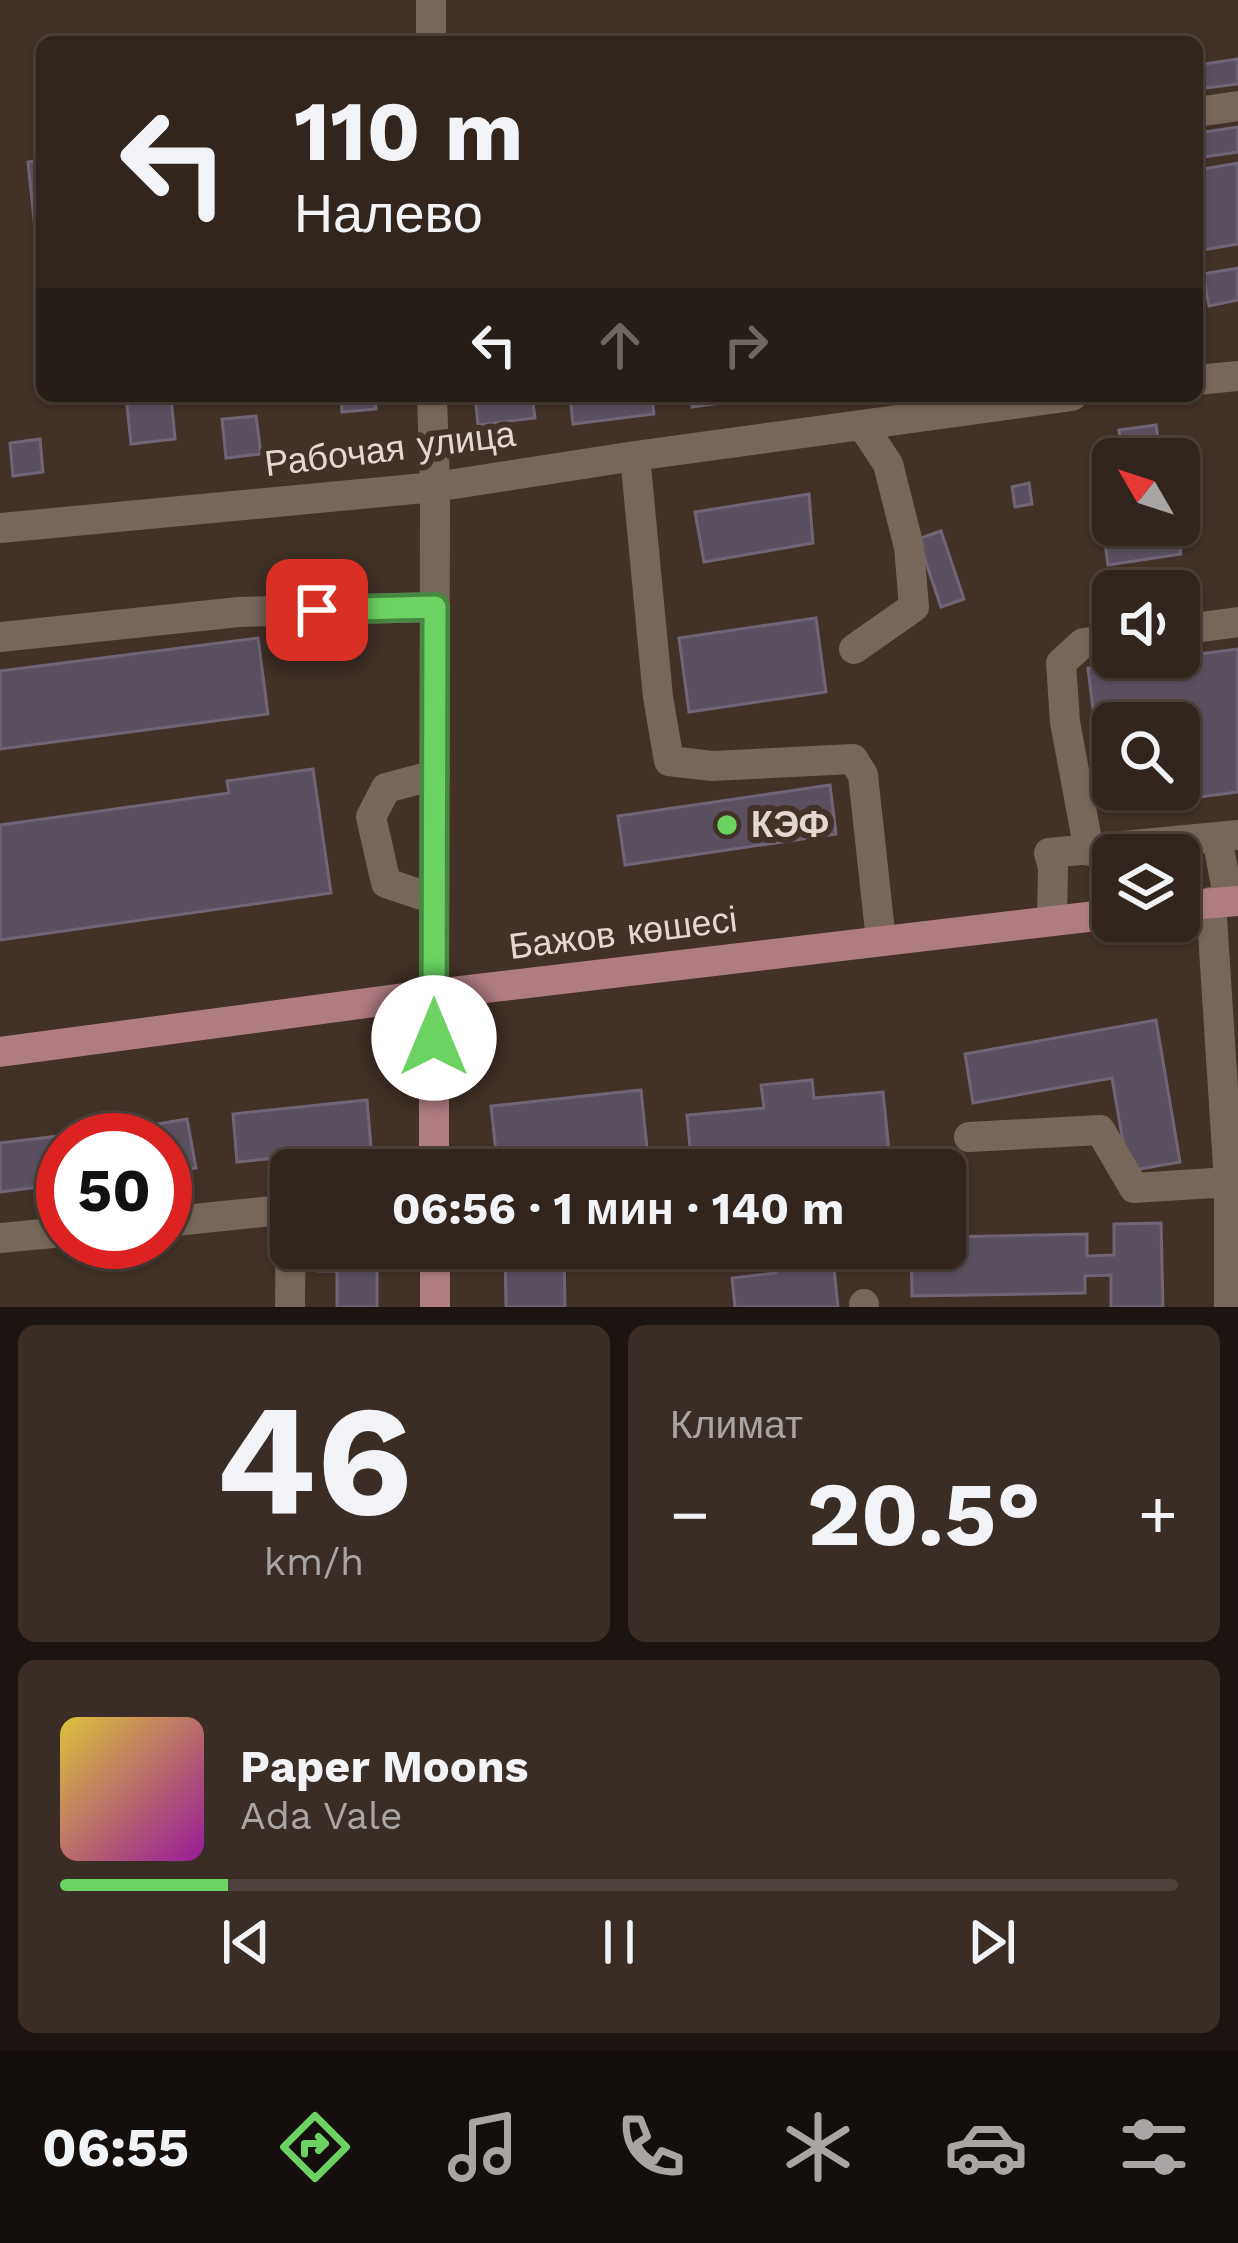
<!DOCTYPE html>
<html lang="ru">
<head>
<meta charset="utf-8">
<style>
  :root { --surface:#31251d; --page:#392d26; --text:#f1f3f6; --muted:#a8a5a4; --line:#4c423b; --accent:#6cd362 }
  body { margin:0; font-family:"Work Sans",sans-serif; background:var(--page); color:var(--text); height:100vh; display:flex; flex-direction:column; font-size:45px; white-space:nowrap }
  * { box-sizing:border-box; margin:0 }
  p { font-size:39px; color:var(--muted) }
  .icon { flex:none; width:66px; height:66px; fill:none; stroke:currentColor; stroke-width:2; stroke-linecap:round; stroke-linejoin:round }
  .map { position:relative; height:1307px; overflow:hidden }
  .panel { display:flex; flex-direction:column; gap:18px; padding:18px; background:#1b1410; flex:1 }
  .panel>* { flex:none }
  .banner { position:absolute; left:36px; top:36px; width:1167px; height:366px; border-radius:18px; box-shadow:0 3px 9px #0004,0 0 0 3px var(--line); background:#31251d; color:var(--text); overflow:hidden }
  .needle { width:78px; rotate:309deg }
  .controls { position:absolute; left:1092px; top:438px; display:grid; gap:24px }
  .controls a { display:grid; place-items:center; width:108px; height:108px; border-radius:18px; background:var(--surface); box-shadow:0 3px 9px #0004,0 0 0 3px var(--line); font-size:60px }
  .speed { position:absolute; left:36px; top:1113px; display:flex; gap:24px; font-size:60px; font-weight:700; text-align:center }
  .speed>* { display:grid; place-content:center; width:156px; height:156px; border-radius:50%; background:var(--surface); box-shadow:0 3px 9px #0004,0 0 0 3px var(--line); line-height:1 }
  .speed .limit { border:18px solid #d22; background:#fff; color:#111 }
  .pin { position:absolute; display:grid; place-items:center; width:102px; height:102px; color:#fff; margin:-51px; border-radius:24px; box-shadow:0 6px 18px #0006 }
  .me { position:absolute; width:132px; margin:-66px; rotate:0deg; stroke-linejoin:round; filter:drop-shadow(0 0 9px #0008) }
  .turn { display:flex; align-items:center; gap:42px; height:252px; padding:0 60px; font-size:54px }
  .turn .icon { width:156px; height:156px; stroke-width:2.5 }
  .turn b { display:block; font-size:84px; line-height:102px }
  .lanes { display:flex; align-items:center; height:114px; padding:0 60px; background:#0003; justify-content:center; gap:60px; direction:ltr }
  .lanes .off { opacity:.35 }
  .big { font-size:90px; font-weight:700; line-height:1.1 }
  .panel .widget { flex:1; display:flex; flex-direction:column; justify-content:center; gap:18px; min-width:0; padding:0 42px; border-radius:18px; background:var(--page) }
  .panel .dial { align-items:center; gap:0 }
  .dial b { font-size:156px; line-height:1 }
  .song { display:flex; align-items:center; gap:36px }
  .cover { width:144px; height:144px; border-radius:18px; background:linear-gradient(135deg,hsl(50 70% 55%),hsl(300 70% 35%)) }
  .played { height:12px; border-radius:6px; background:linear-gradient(90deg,var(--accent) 15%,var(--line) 15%) }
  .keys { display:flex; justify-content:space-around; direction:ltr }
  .heat { display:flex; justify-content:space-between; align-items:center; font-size:66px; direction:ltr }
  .panel .tiles { flex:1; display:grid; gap:18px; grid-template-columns:1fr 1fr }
  .widget:last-child { grid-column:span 2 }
  .trip { position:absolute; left:270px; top:1149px; width:696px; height:120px; border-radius:18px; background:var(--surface); box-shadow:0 3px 9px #0004,0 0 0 3px var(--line); font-weight:700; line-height:120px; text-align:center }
  .tab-bar { display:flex; height:192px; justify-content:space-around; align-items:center; background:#140f0c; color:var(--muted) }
  .tab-bar .icon { width:84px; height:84px }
  .tab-bar .on { color:var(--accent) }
  .tab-bar b { font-size:54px; color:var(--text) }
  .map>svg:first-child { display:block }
  .building { fill:#5a5060; stroke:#706576; stroke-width:3; fill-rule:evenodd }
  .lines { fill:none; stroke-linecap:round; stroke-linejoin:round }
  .minor { stroke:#77665a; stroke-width:30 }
  .major { stroke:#af7c82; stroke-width:30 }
  .route-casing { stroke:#468940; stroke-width:30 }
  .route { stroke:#6cd362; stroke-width:21 }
  .poi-dot { fill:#6cd362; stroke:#413127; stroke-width:4.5 }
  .labels { text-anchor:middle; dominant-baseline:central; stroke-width:12; stroke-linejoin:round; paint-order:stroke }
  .street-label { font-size:36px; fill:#e2d8d1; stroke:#413127 }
  .poi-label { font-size:36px; font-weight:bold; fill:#e2d8d1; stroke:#413127; text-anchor:start }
</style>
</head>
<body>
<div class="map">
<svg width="1238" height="1307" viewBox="0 0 1238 1307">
  <rect width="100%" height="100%" fill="#413127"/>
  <path class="building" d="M1238 59V84L1197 89V65Z
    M1238 127V152L1197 158V133Z
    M42 160V268H39L28 162Z
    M1238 163V244L1197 251V170Z
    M1238 268V300L1209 306 1203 274Z
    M126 396H171L175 439 131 444Z
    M341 396H375L376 409 342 412Z
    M475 396H532L535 418 478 425Z
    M570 396H652L654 414 573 424Z
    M690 396H770L692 407Z
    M256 416 261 454 226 458 222 419Z
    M1156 425 1161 459H1123L1119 430Z
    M40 439 43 472 13 476 10 443Z
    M1029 483 1032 504 1015 507 1012 487Z
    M809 494 813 543 704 562 695 512Z
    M1113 505V525H1177L1181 554 1108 565 1100 507Z
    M941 531 964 599 941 607 918 539Z
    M816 618 826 692 689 712 679 638Z
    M258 638 268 714 0 749V671Z
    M1238 649V792L1105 809 1088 668ZM1113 723H1179V789H1113Z
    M313 769 331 893 0 940V825L229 793 227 781Z
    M830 785 836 834 625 865 618 816Z
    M1156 1020 1180 1162 1128 1171 1112 1078 973 1103 965 1054Z
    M812 1080 814 1098 883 1092 889 1151 692 1169 687 1115 764 1108 761 1085Z
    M641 1090 647 1148 541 1159 542 1170H498L491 1106Z
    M367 1100 373 1170H321L320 1154 237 1162 233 1114Z
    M187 1119 196 1168 165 1173V1140H106L105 1133Z
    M59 1136 63 1184 0 1192V1143Z
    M1161 1223 1163 1307H1111V1275L1085 1276V1293L912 1296 911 1248H945V1237L1087 1234V1256L1114 1255V1224Z
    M319 1248H377V1307H337V1271H319Z
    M505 1248H564L565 1307H506Z
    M774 1248H832L838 1307H735L732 1278 776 1273Z"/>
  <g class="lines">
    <path class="minor" d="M431 42V0
      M1197 112 1238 106
      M1197 380 1238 376
      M432 396 435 487 434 994
      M635 456 658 697 669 761 712 766 853 759 863 775 881 941
      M0 528 435 487 635 456 1072 396
      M1179 630 1238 622
      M0 637 239 612 435 607
      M854 649 914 607 909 547 888 464 862 425
      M1217 838 1229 901
      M1089 851 1065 722 1061 663 1083 643 1113 639
      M434 899 386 883 371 817 386 788 435 775
      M1211 902 1229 1182V1307
      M1052 921 1053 868 1049 853 1238 835
      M969 1137 1100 1130 1134 1188 1229 1182
      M165 1222 291 1209
      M0 1238 63 1232
      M290 1307 291 1209
      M864 1307V1304"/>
    <path class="major" d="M1179 906 1238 901
      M434 994V1170
      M0 1052 434 994 1113 914
      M435 1248V1307"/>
  </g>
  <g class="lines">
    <defs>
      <path id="route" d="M317 610 435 607 434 1038"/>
    </defs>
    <use href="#route" class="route-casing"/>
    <use href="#route" class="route"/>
  </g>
  <circle class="poi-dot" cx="727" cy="825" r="12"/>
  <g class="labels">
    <g class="street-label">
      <text transform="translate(390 449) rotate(-7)">Рабочая улица</text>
      <text transform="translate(623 933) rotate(-7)">Бажов көшесі</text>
    </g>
    <g class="poi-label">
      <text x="751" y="825">КЭФ</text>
    </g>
  </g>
</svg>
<div class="controls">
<a><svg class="needle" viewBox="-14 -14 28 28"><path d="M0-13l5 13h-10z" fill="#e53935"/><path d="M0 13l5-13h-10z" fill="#a8a5a4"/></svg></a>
<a><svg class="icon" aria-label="sound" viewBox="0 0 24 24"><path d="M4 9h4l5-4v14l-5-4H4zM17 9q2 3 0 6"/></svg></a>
<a><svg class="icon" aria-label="search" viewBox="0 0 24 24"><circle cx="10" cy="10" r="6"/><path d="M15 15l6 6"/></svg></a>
<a><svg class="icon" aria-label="layers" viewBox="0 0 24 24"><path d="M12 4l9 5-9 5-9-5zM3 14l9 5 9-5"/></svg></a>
</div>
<div class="speed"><div class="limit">50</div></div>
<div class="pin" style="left:317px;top:610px;background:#d93025"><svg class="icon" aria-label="arrive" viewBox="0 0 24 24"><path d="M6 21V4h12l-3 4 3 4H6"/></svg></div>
<svg class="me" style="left:434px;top:1038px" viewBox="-20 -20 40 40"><circle r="19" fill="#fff"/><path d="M0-13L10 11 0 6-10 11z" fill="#6cd362"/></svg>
<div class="trip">06:56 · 1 мин · 140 m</div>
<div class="banner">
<div class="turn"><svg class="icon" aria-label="left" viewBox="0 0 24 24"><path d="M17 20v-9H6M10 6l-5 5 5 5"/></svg><div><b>110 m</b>Налево</div></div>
<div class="lanes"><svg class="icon" aria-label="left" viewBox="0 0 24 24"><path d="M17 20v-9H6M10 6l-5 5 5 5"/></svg><svg class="icon off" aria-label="ahead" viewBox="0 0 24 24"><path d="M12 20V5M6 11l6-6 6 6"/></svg><svg class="icon off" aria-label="right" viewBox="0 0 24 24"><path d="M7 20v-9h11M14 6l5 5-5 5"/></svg></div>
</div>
</div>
<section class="panel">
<div class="tiles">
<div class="widget dial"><b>46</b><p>km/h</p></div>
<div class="widget"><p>Климат</p>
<div class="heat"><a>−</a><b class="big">20.5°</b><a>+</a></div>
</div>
<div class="widget">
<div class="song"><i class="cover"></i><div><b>Paper Moons</b><p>Ada Vale</p></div></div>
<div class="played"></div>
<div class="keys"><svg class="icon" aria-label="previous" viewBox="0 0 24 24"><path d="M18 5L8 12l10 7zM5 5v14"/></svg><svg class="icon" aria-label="pause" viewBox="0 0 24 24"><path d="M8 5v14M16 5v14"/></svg><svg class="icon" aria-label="next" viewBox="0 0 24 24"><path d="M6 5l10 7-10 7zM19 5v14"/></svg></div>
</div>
</div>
</section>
<nav class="tab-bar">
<b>06:55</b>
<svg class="icon on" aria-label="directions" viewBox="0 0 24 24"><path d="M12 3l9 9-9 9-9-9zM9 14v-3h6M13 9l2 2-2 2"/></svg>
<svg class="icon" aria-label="music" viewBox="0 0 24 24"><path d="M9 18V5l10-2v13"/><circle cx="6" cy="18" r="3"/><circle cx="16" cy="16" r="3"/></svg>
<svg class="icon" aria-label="phone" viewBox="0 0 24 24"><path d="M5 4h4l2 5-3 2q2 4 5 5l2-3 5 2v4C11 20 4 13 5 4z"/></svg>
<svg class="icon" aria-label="climate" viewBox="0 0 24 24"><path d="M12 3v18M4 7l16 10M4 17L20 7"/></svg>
<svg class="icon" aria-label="car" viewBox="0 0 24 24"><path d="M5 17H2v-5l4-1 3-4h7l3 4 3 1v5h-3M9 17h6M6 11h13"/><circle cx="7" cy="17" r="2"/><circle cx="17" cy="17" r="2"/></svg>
<svg class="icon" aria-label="filters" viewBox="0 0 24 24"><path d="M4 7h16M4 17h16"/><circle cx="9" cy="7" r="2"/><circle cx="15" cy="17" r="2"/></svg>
</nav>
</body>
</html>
